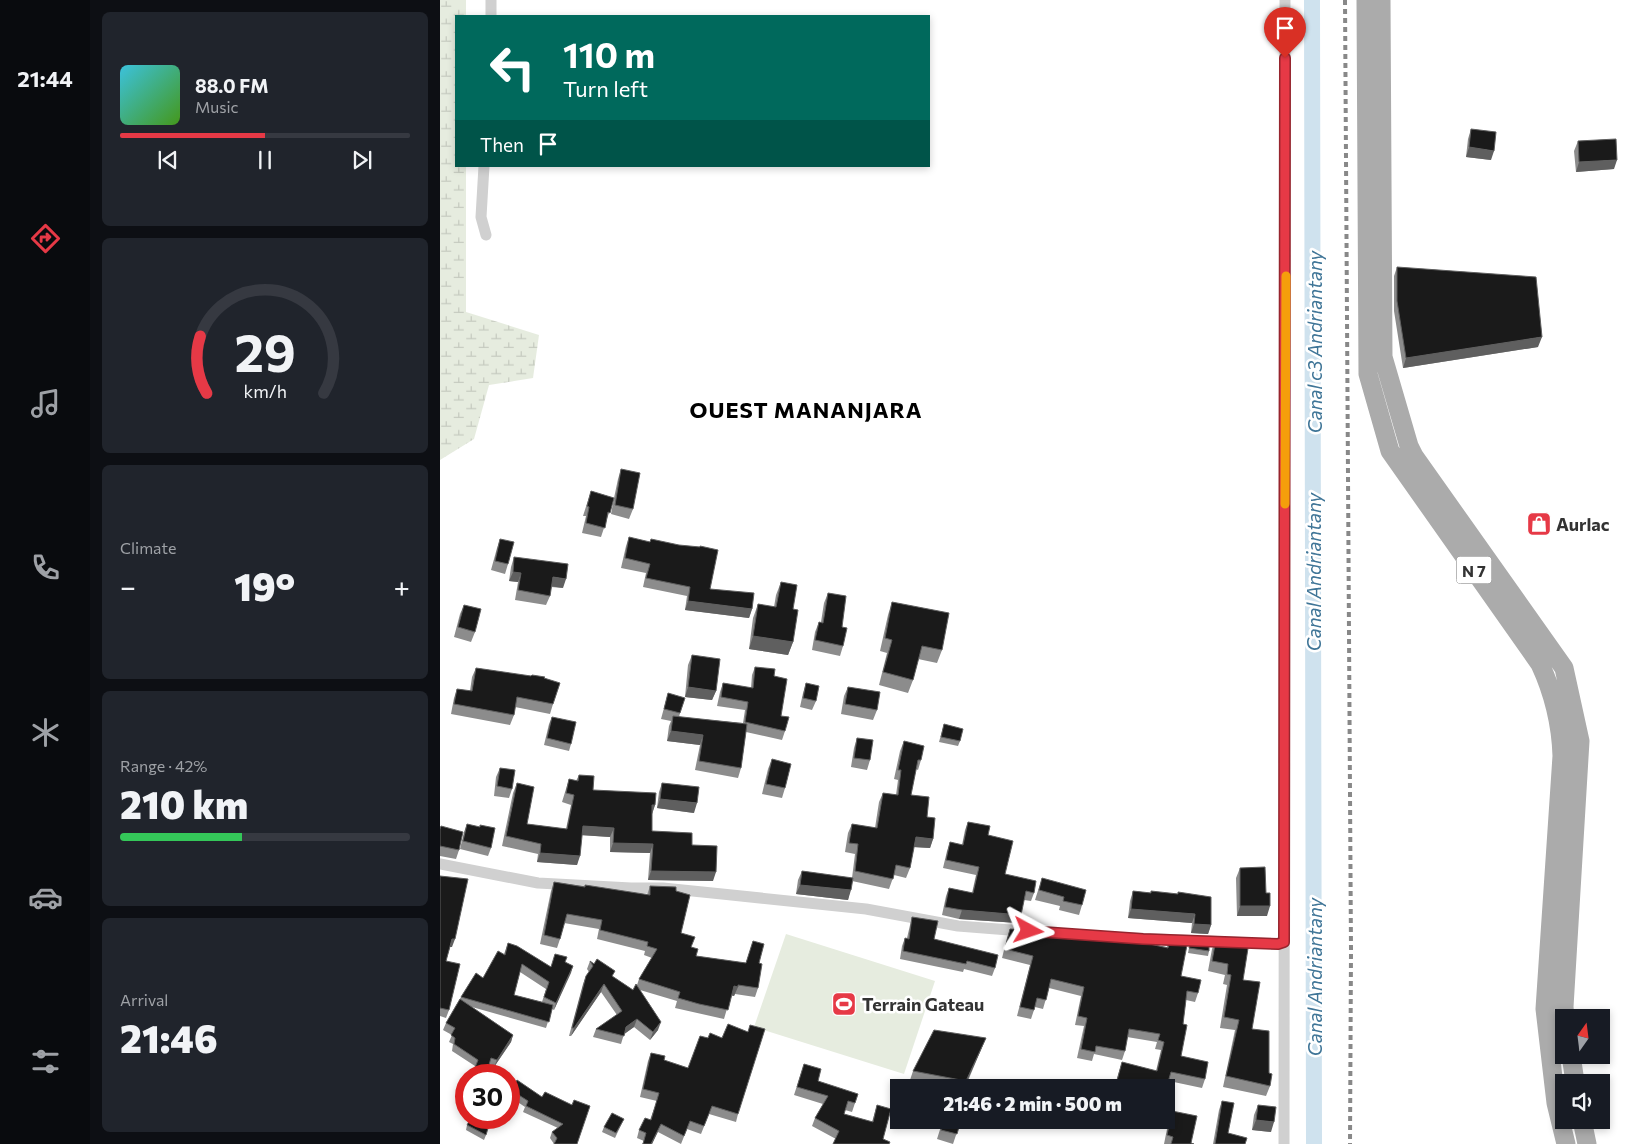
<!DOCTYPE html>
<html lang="en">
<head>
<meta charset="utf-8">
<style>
  :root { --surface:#171b24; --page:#20242c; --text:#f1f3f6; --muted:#9ea1a6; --line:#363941; --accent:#e63946 }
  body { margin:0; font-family:Commissioner,sans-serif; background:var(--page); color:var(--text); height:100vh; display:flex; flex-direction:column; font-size:19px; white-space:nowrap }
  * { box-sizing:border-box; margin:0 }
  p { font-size:16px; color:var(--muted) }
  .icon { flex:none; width:28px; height:28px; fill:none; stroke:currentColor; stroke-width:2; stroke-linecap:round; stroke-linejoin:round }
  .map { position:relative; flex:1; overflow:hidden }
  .side { display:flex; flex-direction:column; gap:12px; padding:12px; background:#0d0f14; width:350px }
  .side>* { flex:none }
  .hud { position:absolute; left:15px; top:15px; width:475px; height:152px; border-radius:0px; box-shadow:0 2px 8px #0003; background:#00695c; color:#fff; overflow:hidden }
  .needle { width:32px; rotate:14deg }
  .buttons { position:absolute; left:1115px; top:1009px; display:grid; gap:10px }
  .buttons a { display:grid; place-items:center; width:55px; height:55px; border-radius:0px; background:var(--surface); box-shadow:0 2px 8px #0003; font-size:25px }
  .speed { position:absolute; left:15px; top:1064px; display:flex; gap:10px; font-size:25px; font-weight:700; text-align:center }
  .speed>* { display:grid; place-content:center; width:65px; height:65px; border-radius:50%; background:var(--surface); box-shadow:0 2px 8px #0003; line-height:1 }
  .speed .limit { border:8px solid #d22; background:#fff; color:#111 }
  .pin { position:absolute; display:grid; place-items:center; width:42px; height:42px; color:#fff; margin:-51px -21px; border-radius:50% 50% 50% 0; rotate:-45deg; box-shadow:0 0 5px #0007 }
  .pin .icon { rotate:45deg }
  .me { position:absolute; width:55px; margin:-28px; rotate:95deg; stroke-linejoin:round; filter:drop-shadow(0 0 4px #0008) }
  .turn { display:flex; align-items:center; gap:18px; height:105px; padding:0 25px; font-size:22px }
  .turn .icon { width:65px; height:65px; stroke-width:2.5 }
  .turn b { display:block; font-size:35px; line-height:42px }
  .then { display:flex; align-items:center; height:48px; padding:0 25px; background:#0003; gap:10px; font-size:19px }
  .big { font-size:38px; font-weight:800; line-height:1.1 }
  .side .widget { flex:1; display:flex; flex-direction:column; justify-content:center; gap:8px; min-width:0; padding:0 18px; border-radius:8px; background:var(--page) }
  .side .dial { align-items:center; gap:0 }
  .dial svg { height:130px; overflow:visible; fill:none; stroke:var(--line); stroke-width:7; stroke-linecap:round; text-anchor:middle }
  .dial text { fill:var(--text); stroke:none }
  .song { display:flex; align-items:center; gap:15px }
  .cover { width:60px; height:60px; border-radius:8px; background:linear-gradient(135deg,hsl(190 70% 55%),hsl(100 70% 35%)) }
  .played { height:5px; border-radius:2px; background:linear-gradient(90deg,var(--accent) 50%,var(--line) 50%) }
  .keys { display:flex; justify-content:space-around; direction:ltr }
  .heat { display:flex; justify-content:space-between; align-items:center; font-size:28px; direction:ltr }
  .charge { height:8px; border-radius:4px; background:linear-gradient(90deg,#34c759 42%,var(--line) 0) }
  .trip { position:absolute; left:450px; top:1079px; width:285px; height:50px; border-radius:0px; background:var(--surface); box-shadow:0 2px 8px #0003; font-weight:800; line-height:50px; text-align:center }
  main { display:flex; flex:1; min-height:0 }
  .menu { display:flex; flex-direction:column; width:90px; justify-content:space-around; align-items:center; background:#090b0e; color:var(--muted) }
  .menu .icon { width:35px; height:35px }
  .menu .on { color:var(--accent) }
  .menu b { font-size:22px; color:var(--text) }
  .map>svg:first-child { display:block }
  .green { fill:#e6ecdf }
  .wetland { fill:url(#wetland-marsh) }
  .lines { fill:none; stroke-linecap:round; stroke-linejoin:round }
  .stream { stroke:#cfe2ee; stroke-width:4.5 }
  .canal { stroke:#cfe2ee; stroke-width:16 }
  .minor { stroke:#d0d0d0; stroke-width:11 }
  .primary { stroke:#ababab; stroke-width:19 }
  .rail { stroke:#888; stroke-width:4; stroke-dasharray:5 4; stroke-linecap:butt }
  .wall { fill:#8c8c8c; fill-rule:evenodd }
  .shaded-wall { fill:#5f5f5f }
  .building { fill:#1a1a1a; stroke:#5f5f5f }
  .route-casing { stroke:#96252e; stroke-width:12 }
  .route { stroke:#e63946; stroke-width:9 }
  .slow { stroke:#f59e0b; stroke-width:9 }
  .labels { text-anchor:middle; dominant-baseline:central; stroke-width:5; stroke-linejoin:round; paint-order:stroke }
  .shield { fill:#fff; stroke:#707070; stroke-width:1 }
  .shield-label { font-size:16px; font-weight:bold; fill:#333 }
  .poi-label { font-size:18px; font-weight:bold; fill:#333; stroke:#fff; text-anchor:start }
  .water-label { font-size:19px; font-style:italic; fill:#3f7597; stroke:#fff }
  .district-label { font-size:22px; font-weight:bold; letter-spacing:1px; fill:#000; stroke:#fff }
</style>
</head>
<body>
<main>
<nav class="menu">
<b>21:44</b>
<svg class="icon on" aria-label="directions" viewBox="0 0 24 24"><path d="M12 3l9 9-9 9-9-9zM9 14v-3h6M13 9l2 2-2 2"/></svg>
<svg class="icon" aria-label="music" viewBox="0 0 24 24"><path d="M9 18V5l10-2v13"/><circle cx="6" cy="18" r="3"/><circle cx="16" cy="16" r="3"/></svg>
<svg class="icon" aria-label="phone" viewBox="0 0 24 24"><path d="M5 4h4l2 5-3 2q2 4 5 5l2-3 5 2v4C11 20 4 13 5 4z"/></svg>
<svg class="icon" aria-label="climate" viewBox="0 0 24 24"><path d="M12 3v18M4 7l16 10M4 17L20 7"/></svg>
<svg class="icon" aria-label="car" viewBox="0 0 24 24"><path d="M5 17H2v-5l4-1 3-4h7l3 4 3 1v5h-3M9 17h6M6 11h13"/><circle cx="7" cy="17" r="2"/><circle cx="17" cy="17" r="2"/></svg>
<svg class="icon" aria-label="filters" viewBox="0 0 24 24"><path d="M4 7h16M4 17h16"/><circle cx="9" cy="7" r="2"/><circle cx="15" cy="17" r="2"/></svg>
</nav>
<section class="side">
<div class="widget">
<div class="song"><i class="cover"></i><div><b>88.0 FM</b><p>Music</p></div></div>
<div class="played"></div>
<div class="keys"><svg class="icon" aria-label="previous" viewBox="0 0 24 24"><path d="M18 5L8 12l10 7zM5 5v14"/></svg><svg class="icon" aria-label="pause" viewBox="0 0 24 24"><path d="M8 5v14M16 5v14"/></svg><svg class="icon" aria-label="next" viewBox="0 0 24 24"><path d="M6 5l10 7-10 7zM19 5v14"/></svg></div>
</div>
<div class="widget dial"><svg viewBox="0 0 100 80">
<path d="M14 69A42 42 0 1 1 86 69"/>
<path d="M14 69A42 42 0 0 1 10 34" stroke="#e63946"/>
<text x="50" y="56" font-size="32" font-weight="700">29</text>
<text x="50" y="72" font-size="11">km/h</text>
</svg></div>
<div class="widget"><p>Climate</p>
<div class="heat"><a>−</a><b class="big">19°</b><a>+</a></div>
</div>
<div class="widget"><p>Range · 42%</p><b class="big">210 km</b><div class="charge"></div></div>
<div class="widget"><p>Arrival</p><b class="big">21:46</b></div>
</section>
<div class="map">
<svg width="1185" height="1144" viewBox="0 0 1185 1144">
  <defs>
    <pattern id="wetland-marsh" width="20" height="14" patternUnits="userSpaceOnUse" patternTransform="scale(1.25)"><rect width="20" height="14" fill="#e6ecdf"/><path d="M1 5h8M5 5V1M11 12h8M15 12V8" fill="none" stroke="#c6cbc0"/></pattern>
  </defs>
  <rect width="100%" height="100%" fill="#fff"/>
  <path class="green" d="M346 934 495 981 464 1074 314 1027Z"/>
  <path class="wetland" d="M0 0H26V16H16V166H26V312L99 335 93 378 49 385 34 439 0 460Z"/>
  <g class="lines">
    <path class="stream" d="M873 684 874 0"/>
    <path class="canal" d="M872 0 874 1144"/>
    <path class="minor" d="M51 16V0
      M44 166 41 217 46 235
      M0 864 98 883 191 888H223L282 894 426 909 518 926 583 931
      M669 937 838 944 844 942
      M844 1144 845 0"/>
    <path class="primary" d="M926 0 928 374 950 451 1100 664C1113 692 1121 725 1122 756L1105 1009 1116 1103 1126 1144
      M941 0 943 357 969 446 974 456 1124 668 1140 741 1124 1007 1125 1018
      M1131 1055 1135 1082
      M1142 1120 1147 1144"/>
    <path class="rail" d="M905 0 911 951 910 1144"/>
  </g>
  <path class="wall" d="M1031 129 1051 160 1026 157 1028 139Z
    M1138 141 1174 169 1136 172 1134 151Z
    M957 267 1098 347 963 368 954 311V276Z
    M181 469 193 509 189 519 171 514 174 498 161 537 142 533 146 516H143L151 491 174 498 178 479Z
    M189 537 270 589 312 609 309 618 245 610 247 596 203 587 206 573 181 568 186 546Z
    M60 539 68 564 65 574 51 570 57 548Z
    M74 557 123 588 111 587 110 596 106 605 75 600 78 582 69 581 71 567Z
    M341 582 353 609V642L348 655 309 649 313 618 318 604 334 607 336 595Z
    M388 593 402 627 403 646 400 656 372 650 375 632 379 622H381L384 603Z
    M452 602 502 650 497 663 478 659 473 680 468 693 439 685 447 653 440 651 448 615Z
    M24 605 35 632 31 642 14 637 20 614Z
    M252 655 276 691 272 700 245 697 248 665Z
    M315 667 334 676 341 716 345 731 342 740 306 732 301 768 298 778 255 770 260 745 227 741 229 726 231 721 221 719 228 693 240 713 239 717 303 723 305 710 277 706 280 692 283 683 311 688 312 675Z
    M36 668 104 678 113 704 110 714 75 707 74 715 70 725 11 714 14 698 17 689 30 691 32 677Z
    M366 683 376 701 372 710 360 707 363 693Z
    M408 687 437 710 433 720 401 714 404 696Z
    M112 717 131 744 129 751 104 745 109 724Z
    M504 724 520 741 518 746 499 742Z
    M417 738 430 760 427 770 411 767 414 748Z
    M464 741 481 760 478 770 476 769 471 795 487 817 493 839 490 848 474 847 470 868 466 878 454 875 449 889 412 881 408 900 356 894 358 880 362 871 412 878 415 854 405 852 408 833 412 824 435 828 439 802 443 793 456 795 458 780 454 779 460 751Z
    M332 759 345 788 342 798 322 794 328 769Z
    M60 768 72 789 69 798 54 796 56 777Z
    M139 775 153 790 215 805 212 814V831L252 845 273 881 208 880 210 853 170 852V837L142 835 137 865 97 862 98 854 62 846 73 793 77 783 87 824 126 829 131 805 122 802 129 779 136 781Z
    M222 783 254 813 217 808 219 792Z
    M528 822 548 835 565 874 594 893 591 901 584 900 578 923 519 919 502 915 506 896 509 888 532 893 536 875 503 868 507 851 510 842 522 845 525 830Z
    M27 824 51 848 48 856 20 849 24 832Z
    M0 828 19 850 16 859 0 856Z
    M800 868 827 916H797L796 878Z
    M0 876 12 947H10L6 961 9 1010 6 1018 0 1016Z
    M602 878 642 905 639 915 619 910 620 906 595 900Z
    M114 882 207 895 210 886 236 891 241 933 251 947 256 956 306 963 313 941 319 963 318 988 315 997 295 994 294 996 291 995 284 1019 235 1008 237 1001 200 990 218 1030 210 1040 194 1027 184 1034 181 1044 153 1037 156 1029 177 1015 161 992 131 1036H129L143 984 146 976 149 972 147 969 150 961 193 990 197 985 199 979 212 958 204 955 205 951 157 939 159 929 124 923 120 939 117 948 100 944 111 891Z
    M693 891 711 893V891L771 925 768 934 751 933 752 923 688 918 690 901Z
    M472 917 494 939 555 968 552 976 524 969 523 972 460 959 462 946 465 938H467L470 925Z
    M570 929 687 939 688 937 705 943 727 947 730 939 741 976 758 993 755 1002 746 1000 743 1024 741 1056 765 1079 762 1088 729 1081 726 1088H674L682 1062 716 1071 721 1050 715 1049 717 1042 687 1037 685 1051 682 1060 654 1054 652 1061 637 1058 644 1026 635 1025 641 996 609 988 603 1009 595 1007 591 1019 577 1016 590 965 562 958 567 938Z
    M776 939 803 980 812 1029 829 1073 830 1086 826 1096 783 1087 795 1030 780 1028 787 985 783 984 785 975 768 971 772 949Z
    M68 943 110 967 125 962 133 966 114 1010 112 1009 106 1028 32 1007 73 1035 71 1042 54 1067 49 1065 35 1066 12 1051 13 1044 9 1042 12 1035 3 1030 6 1023 21 997 43 978 64 954ZM80 972 106 989 102 1002 74 995Z
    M750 943 769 951 768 956 748 953Z
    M546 1038 540 1052 525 1088H477L468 1086 473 1071Z
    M211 1053 224 1060 298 1114 296 1122 269 1114 261 1134 247 1129 241 1144 218 1132 212 1144H202L204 1141 197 1138 199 1130 210 1120 217 1101 200 1097 208 1061Z
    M364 1064 378 1081 415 1103 412 1112 405 1110 404 1114 432 1122 437 1105 443 1139H396L372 1126 375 1118 383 1104 354 1095Z
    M71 1090 102 1097 105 1092 137 1144H114L110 1138 112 1132 118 1128 83 1112 85 1107 69 1096Z
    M782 1101 788 1133 805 1144H773L779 1110Z
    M818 1105 831 1132 812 1130 814 1115Z
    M732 1111 751 1143 754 1144H724L729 1119Z
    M184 1119 175 1138 162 1132 164 1127Z
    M503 1120H521L513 1144 497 1139Z
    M636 1120H659L657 1127 636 1121Z
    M27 1125 46 1135 44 1140 26 1130Z"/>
  <path class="shaded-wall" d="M1029 147 1054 151 1051 160 1026 157Z
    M1177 160 1174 169 1136 172 1139 162Z
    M1102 337 1098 347 963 368 966 358Z
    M73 572 81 573 78 582 69 581Z
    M113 577 126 579 123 588 109 586Z
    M248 601 312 609 309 618 245 610Z
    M313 636 353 642 348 655 309 649Z
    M248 687 276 691 272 700 245 697Z
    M231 731 263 735 260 745 227 741Z
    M220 799 257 803 254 813 217 808Z
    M212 805H215L212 814Z
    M143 826 174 828 170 837 139 835Z
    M476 837 493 839 490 848 473 847Z
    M173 843 213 844 210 853 170 852Z
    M100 853 140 856 137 865 97 862Z
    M211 871 276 872 273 881 208 880Z
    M360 885 411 890 408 900 356 894Z
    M800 906H830L827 916H797Z
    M691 909 755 914 752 923 688 918Z
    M522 910 581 915 578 923 519 919Z
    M754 924 771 925 768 934 751 933Z
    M12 939H15L12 947H9Z
    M133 966 131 973 114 1010 116 1003Z
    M164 984 161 992 131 1036 134 1028Z
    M294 986 298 987 294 996 290 995Z
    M197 1019 194 1027 183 1035 186 1027Z
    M221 1022 218 1030 210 1040 213 1032Z
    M73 1035 71 1042 54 1067 57 1060Z
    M546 1038 540 1052 524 1088 526 1081Z
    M816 1120 834 1122 831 1132 812 1130Z
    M221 1124 212 1144H211Z"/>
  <path class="building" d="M1031 129 1056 132 1054 151 1029 147Z
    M1176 139 1177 160 1139 162 1138 141Z
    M957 267 1096 277 1102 337 966 358 957 301Z
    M181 469 200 473 193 509 175 505Z
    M151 491 174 498 170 513 168 512 165 528 146 523 149 507 147 506Z
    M189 537 210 542 211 539 239 545 260 547V546L278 550 270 589 314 593 312 609 248 601 250 587 206 578 210 564 185 558Z
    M60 539 74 542 68 564 55 561Z
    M74 557 128 564 126 579 113 577 110 596 78 590 81 573 73 572Z
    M341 582 357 585 353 609 358 610 353 642 313 636 318 604 336 607Z
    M388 593 406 596 402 627 407 628 403 646 375 640 379 622 383 623Z
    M452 602 509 613 502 650 482 646 473 680 443 672 452 640 445 638Z
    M24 605 41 609 35 632 18 627Z
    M252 655 280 659 276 691 248 687Z
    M315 667 335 669 334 676 347 679 341 716 349 717 345 731 305 722 308 702 281 697 283 683 313 688Z
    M36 668 91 676 92 675 105 677 104 678 120 683 113 704 77 697 74 715 14 704 17 689 32 691Z
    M366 683 379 686 376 701 363 698Z
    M408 687 440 692 437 710 405 704Z
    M228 693 245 698 240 713 224 709Z
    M233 716 307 724 301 768 259 761 263 735 231 731Z
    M112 717 136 722 131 744 107 738Z
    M504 724 523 729 520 741 501 737Z
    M417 738 433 740 430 760 414 758Z
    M464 741 484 746 481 760H478L471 795 489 797 487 817 495 818 493 839 476 837 470 868 456 865 453 879 415 871 418 844 409 843 412 824 437 828 443 793 458 795 461 770H458Z
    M332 759 351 764 345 788 326 784Z
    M60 768 75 770 72 789 57 786Z
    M139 775 154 776 153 790 216 793 215 805H212V831L252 833V845L277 846 276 872 211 871 213 844 173 843 174 828 143 826 140 856 100 853 101 844 66 836 77 783 94 787 87 824 127 829 134 795 126 793 129 779 138 781Z
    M222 783 259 787 257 803 220 799Z
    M528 822 550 826 548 835 573 841 565 874 596 881 594 893 586 891 581 915 522 910 505 907 509 888 533 893 539 867 506 860 510 842 523 845Z
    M27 824 40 827V825L55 828 51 848 23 841Z
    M1 826 23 832 19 850 0 846V829Z
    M825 867 826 893H830V906H800V868Z
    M362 871 413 878 411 890 360 885Z
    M0 876 28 879 15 939H12L6 961 20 964 9 1010 0 1008Z
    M602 878 646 890 642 905 623 901 624 897 599 890Z
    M114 882 145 887V885L210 895V886L236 887V891L250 895 241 933 255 937 251 947 258 949 256 956 306 963 313 941 324 944 319 963 322 964 318 988 298 985V987L294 986 288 1010 259 1004 238 998 240 992 199 979 217 949 207 946 208 942 160 930 162 920 127 914 120 939 104 935Z
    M693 891 711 893V891L738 894V892L771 897V925L754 924 755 914 691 909Z
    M472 917 498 921 494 939 558 955 555 968 527 961 526 964 463 951 465 938 469 939Z
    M570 929 673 936 688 939V937L706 938 705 943 728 948 730 939 748 940 741 976 761 980 758 993 747 991 743 1024 747 1025 741 1056 768 1062 765 1079 731 1072 726 1089V1088H675L682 1062 717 1071 724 1042 718 1040 720 1034 689 1029 685 1051 656 1046 655 1052 641 1049 647 1018 638 1016 644 987 611 979 606 1000 597 998 594 1010 580 1007 593 956 565 949Z
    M776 939 809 942 803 980 820 982 812 1029 829 1031V1073L832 1074 830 1086 786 1076 799 1020 784 1017 791 975 787 974 788 964 772 961Z
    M68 943 77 946 111 967 115 954 127 957 125 962 133 966 116 1003 104 997 109 982 82 964 74 995 113 1005 109 1022 21 997 36 973 43 978 58 951 65 955Z
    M750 943 769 944V951L749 948Z
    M157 959 175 971 172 976 193 990 196 984 221 1022 213 1032 197 1019 186 1027 184 1036 156 1029 182 1011 164 984 134 1028H132L146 976 153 966 150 961 154 964Z
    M20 999 73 1035 57 1060 51 1058 46 1075H32L38 1060 14 1044 15 1038 11 1035 15 1028 6 1023Z
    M288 1024 308 1032 310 1025 325 1029 298 1114 272 1106 264 1126 250 1121 244 1136 221 1124 211 1144H203L206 1133 199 1130 205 1118 211 1120 219 1093 203 1089 211 1053 225 1056 224 1060 248 1068 260 1036 268 1038 270 1033 282 1038Z
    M494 1030 546 1038 526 1081 473 1071Z
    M364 1064 381 1069 378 1081 418 1094 415 1103 408 1101 404 1114 433 1122 437 1105 451 1109 443 1139 450 1142 449 1144H393L399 1131 375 1118 388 1096 357 1087Z
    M77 1080 102 1097 105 1092 132 1105 134 1100 150 1106 137 1144H114L117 1138 112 1132 123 1124 86 1106 88 1101 71 1090Z
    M648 1083 663 1088H647Z
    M782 1101 794 1103 788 1133 807 1138 805 1144H775Z
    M818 1105 836 1107 834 1122 816 1120Z
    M732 1111 757 1116 751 1143 754 1144H731L733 1137 727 1135Z
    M172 1113 184 1119 176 1133 164 1127Z
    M31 1118H51L46 1135 27 1125Z
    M504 1120H521L517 1134 501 1130Z"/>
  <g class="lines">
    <defs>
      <path id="route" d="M589 931 703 939 838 944 844 942 845 58"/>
    </defs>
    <use href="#route" class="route-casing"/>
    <use href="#route" class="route"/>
    <path class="slow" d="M845 504 846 276"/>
  </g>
  <defs>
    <symbol id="shop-square" viewBox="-11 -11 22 22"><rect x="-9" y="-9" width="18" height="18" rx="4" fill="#e63946" stroke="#fff"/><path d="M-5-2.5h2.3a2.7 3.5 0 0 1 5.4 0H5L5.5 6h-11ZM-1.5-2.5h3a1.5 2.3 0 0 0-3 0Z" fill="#fff"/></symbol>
    <symbol id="stadium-square" viewBox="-11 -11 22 22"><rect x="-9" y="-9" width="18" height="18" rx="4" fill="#e63946" stroke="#fff"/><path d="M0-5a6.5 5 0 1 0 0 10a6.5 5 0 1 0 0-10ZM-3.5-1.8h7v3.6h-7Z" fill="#fff"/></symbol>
  </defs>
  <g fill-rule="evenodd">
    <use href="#shop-square" x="1085" y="510" width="28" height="28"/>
    <use href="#stadium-square" x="390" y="990" width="28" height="28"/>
  </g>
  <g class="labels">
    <rect class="shield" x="1016.5" y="556.5" width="35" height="27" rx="4"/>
    <g class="shield-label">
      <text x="1034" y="570">N 7</text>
    </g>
    <g class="poi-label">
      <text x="1116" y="524">Aurlac</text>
      <text x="422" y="1004">Terrain Gateau</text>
    </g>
    <g class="water-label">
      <text transform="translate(874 342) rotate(-90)">Canal c3 Andriantany</text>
      <text transform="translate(873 572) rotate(-90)">Canal Andriantany</text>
      <text transform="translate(874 977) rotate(-90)">Canal Andriantany</text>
    </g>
    <g class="district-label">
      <text x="366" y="409">OUEST MANANJARA</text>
    </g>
  </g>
</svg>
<div class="buttons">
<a><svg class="needle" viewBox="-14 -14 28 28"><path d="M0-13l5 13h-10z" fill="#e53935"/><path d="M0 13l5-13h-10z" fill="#9ea1a6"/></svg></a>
<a><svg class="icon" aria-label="sound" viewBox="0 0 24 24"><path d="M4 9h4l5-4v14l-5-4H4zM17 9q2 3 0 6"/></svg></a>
</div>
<div class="speed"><div class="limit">30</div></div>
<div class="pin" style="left:845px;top:58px;background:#d93025"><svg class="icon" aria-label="arrive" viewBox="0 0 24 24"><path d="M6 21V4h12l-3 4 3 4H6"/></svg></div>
<svg class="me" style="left:589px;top:931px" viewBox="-20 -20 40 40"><path d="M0-17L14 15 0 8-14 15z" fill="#e63946" stroke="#fff" stroke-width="4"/></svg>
<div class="trip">21:46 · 2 min · 500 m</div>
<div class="hud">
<div class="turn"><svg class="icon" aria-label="left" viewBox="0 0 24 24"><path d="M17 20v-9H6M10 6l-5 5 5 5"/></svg><div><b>110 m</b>Turn left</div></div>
<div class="then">Then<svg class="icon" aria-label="arrive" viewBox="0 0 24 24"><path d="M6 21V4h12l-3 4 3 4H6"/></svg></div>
</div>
</div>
</main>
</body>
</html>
